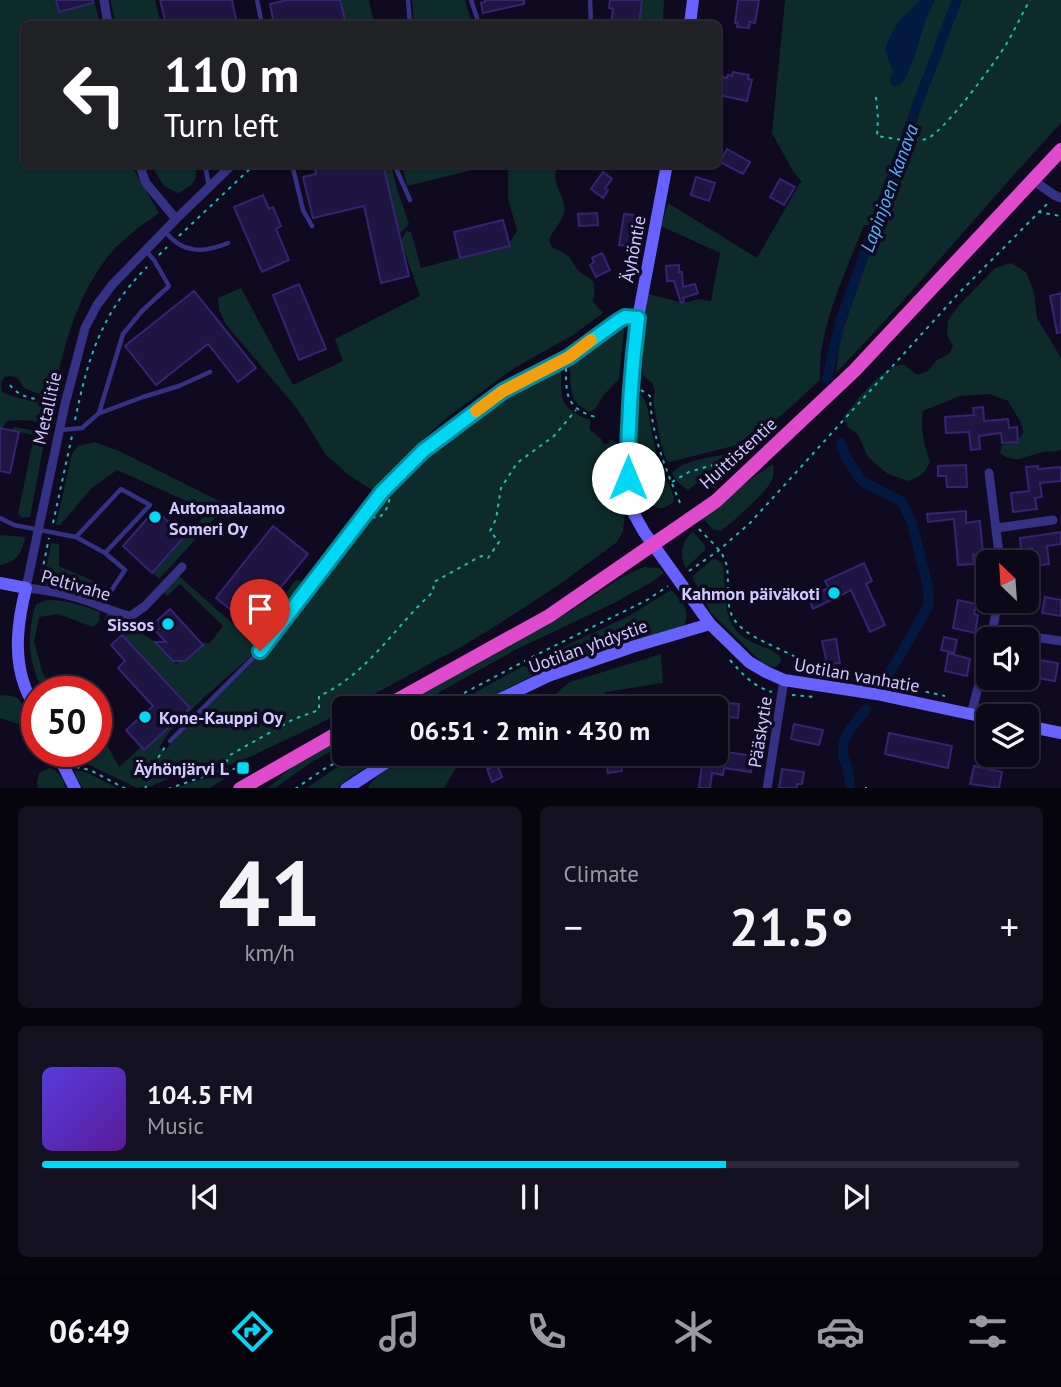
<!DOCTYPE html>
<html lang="en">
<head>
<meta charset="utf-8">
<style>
  :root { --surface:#0b0818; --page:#141121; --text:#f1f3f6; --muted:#9a9aa2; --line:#2b2937; --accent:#00d8f5 }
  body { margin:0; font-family:"PT Sans",sans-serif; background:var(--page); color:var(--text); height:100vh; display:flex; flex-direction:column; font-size:26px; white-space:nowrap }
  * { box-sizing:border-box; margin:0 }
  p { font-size:23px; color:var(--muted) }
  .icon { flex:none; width:38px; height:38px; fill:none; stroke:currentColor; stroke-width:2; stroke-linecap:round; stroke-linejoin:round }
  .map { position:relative; height:788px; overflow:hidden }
  .panel { display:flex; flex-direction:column; gap:18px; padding:18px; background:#06040d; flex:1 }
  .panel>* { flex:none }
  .top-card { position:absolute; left:21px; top:21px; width:700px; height:147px; border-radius:10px; box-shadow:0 2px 5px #0004,0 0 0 2px var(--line); background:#202124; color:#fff; overflow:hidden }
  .needle { width:46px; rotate:335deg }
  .tools { position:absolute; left:976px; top:550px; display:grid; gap:14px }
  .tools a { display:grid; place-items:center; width:63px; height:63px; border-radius:10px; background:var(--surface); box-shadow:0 2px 5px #0004,0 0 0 2px var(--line); font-size:35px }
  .speed { position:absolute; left:21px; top:676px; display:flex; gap:14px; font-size:35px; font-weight:700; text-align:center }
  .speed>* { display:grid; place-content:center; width:91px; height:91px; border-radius:50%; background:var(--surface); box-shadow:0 2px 5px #0004,0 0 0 2px var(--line); line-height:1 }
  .speed .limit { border:10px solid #d22; background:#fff; color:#111 }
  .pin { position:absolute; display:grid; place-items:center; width:60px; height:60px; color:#fff; margin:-72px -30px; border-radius:50% 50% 50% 0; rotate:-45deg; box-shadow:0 0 7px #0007 }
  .pin .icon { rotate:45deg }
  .me { position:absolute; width:77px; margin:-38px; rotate:0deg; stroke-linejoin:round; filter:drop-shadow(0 0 5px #0008) }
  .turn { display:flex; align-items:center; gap:24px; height:147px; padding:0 28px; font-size:32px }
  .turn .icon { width:91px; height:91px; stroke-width:2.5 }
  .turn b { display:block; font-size:49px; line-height:60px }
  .big { font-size:52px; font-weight:700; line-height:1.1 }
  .panel .tile { flex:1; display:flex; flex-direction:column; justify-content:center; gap:10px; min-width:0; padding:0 24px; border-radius:10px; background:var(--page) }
  .panel .dial { align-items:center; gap:0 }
  .dial b { font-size:91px; line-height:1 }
  .song { display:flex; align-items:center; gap:21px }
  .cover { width:84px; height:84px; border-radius:10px; background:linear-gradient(135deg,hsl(250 70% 55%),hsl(270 70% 35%)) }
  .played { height:7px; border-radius:4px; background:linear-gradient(90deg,var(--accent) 70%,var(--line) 70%) }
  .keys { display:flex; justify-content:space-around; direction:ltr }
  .heat { display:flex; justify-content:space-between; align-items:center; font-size:38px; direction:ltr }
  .panel .tiles { flex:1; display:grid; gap:18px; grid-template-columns:1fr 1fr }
  .tile:last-child { grid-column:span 2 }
  .trip { position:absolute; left:332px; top:696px; width:396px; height:70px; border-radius:10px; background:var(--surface); box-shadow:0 2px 5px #0004,0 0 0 2px var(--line); font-weight:700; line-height:70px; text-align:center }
  .menu { display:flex; height:112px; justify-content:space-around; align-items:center; background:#04030a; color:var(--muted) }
  .menu .icon { width:49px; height:49px }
  .menu .active { color:var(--accent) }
  .menu b { font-size:32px; color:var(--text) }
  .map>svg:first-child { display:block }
  .green { fill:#0d2b2a }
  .water { fill:#04193f }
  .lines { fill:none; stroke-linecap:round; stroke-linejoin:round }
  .canal { stroke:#04193f; stroke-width:10 }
  .building { fill:#1f1543; stroke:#352471; stroke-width:2 }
  .path { stroke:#22bbb4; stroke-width:2; stroke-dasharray:3.5 5; stroke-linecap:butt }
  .service { stroke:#353184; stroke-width:4.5 }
  .minor { stroke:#353184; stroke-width:9 }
  .secondary { stroke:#6761ff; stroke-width:12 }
  .trunk { stroke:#e04bcd; stroke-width:14 }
  .route-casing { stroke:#008c9f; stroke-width:18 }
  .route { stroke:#00d8f5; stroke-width:12 }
  .slow { stroke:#f59e0b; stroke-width:12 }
  .poi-dot { fill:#00d8f5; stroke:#0f0a20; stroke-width:2.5 }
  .labels { text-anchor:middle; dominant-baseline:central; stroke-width:7; stroke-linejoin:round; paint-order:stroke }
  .street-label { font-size:18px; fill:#d1caff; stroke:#0f0a20 }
  .poi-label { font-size:18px; font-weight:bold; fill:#d1caff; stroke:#0f0a20; text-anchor:end }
  .water-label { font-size:19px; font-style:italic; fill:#58afff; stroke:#0f0a20 }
</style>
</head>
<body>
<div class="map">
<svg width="1061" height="789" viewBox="0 0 1061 789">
  <rect width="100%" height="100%" fill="#0f0a20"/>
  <path class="green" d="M0 0H94L100 24H24V164L132 165 133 168 159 213C142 225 122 239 109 255 78 294 66 340 55 386L38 394 24 388 18 378 11 376 5 377 1 383 2 392 15 397 48 405 50 409 47 426C36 419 20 420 7 421L2 428H0Z
    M110 0H155L161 24H116Z
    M340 0H369L374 24H346Z
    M412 0H465L472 24H414Z
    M642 0H664L663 24H639Z
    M785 0H1061V123C985 205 914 292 836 373L840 338 879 226 864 225C848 266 828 308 821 352 820 361 820 371 820 380L783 414 768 426 750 434 737 445 670 462 666 460 661 444 653 401 655 390 652 383 643 375V330L648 294 684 303 699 299 711 301 720 253 661 226 668 203 757 258 800 183 802 182 793 171 772 133Z
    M559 164C547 184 568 194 564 214 562 221 552 232 549 239 551 250 556 248 564 253 570 256 572 261 575 266 587 284 599 270 593 302L603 313 573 335 516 367 450 415 423 439 377 493 350 476 326 455 298 410 225 323 219 310 218 298 241 288 293 385 343 361 335 339 420 296 401 241 406 231 411 232 421 268 508 245 517 231 508 198V165Z
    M151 165H195C199 181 192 186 178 193L164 186Z
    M383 165H391L397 189 409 224 399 234Z
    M402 165H413L414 167 429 165H476V169L407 186Z
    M1011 263 1026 272 1034 292 1037 318 1061 358V450C1055 452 1050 451 1044 452 1025 455 1018 466 1000 453L1002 445 1015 442 1024 432 1020 421 1008 401 989 394 960 396 923 411C920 429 924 444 930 462L923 474 909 481 888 474 868 457 858 435 848 427 843 418C854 404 878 373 894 367 898 365 901 365 905 365L917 375 928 371 937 360 949 354 953 346 947 335 948 320 959 305 995 268Z
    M622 311 626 312 619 379 602 397 596 408 590 412C585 409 580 407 576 402 567 390 569 356 578 344 586 335 611 318 622 311Z
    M562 368C560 401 559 407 590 420V430L601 439 604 445 608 443 611 439 619 444 618 488 621 502 625 515 623 531 617 542 560 584 491 629 457 649 319 724 254 755 232 764 168 779 151 786 137 788 75 758 70 754 69 751H96V739L105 746 107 745 119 767 141 747 144 750 190 708 112 624 104 620 111 606H116L137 630 155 642 176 664 204 642 209 644 223 626 180 584 167 596 163 592 179 576 232 623C244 627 249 624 261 630L294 582 298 580 302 581 304 587 257 651 210 692 169 732 159 748 165 751 174 739 266 649 396 482 468 421 494 402 552 370Z
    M640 395 644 398 647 406C651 426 654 445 659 464 663 477 673 487 674 501 669 506 662 510 655 507 627 495 634 419 640 395Z
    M15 427 46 433 30 517 22 518 18 514 34 435 10 430Z
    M94 442 119 451 227 505 159 579 153 573 209 511 117 470 92 488 60 525H56L72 454 78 446Z
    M730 454 710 473 688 490C680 484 676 482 672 473 686 459 711 457 730 454Z
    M771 465H773C774 470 774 477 771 482 765 493 732 523 721 531L714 530 700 516Z
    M693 532 705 545V550L686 568C679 554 681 542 693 532Z
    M0 535 25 537C22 553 18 561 1 565H0Z
    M51 543 59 544V566L94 581 89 590 43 585Z
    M715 559C719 561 721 561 723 566 724 570 724 574 724 578 725 592 725 609 731 623 742 645 771 645 781 658L780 663 776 667 767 666 755 656 711 613 692 577 711 560Z
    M644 567 659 568 664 573 650 583 614 603 517 649 409 709H388L547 624 572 610 622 577Z
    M671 590C683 603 689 607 685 624L675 630 552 670 547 668 543 662 544 656 629 616Z
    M48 600C66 600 83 605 100 612L99 622 93 627 58 614 39 617 34 642 43 674 54 691H43C28 661 26 636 36 604Z
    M661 654 663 683 605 692 599 709H528L531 696 554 695 570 682Z
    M523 666 530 668 534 672 532 676 467 709H445Z
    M0 695C6 696 12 695 17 698 25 704 37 730 37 739L33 740 19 724 0 718Z
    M345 733V744L313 761 275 788 267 789 303 757Z
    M362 754H388L352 776 337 788 305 789 336 768Z
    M437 754 452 757 456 768 444 788H368C372 778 393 763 403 761 415 758 427 761 437 754Z
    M49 768C60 771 62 778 66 788H38L37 782 39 773Z
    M74 770 88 773 117 788H83L77 779Z
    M224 774 229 776 210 788H176L199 780Z"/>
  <path class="water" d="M920 0H935L925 22 914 58 905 79 900 85 894 87 890 84V78L893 73 885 49C894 24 902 17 920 0Z"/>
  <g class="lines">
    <path class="canal" d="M827 379 840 322 915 111 957 0
      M841 443 846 458 862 481 902 502 912 523 928 587 929 605 895 664 883 682
      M850 789C851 777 846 766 843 754 840 736 857 723 866 709"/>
  </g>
  <path class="building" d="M56 0H93V3L59 12Z
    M160 0H232L237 24H166Z
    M287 0H340L346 24H274L270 4Z
    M485 0H524V4L483 13 481 3 485 2Z
    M610 0H642L639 24H611L613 9 609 8Z
    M738 0H759L755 23 750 22 749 28 737 27 738 23H735Z
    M733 72 749 75 748 79 752 80 747 101 718 95V76L727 78 728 75 732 76Z
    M727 149 750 162 743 174 720 162Z
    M314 164H383L409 276 381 283 364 206 313 218 303 177 316 174Z
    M603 172 612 179 605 188 608 190 603 198 591 189Z
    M696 177 715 183 709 201 691 195Z
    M780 179 795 187 784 205 770 197Z
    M263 195 269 209 273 207 281 226 276 229 289 260 262 272 234 207Z
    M597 213 598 225 579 226 578 214Z
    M624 214 634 215 629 246 619 245Z
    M503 220 510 246 460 258 454 232Z
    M602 253 610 270 596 277 590 265 594 262 592 258Z
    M679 265V272H682L683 287 695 284 698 293 683 298 684 302 681 303 674 281H667L666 266Z
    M299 284 326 349 299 360 273 295Z
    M194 291 256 368 238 382 208 344 156 385 125 346Z
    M1061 293V332L1057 333 1050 296Z
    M983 407 984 421 1008 419 1009 428 1017 427 1018 442 1002 443 1001 433 979 436 980 449 971 450 969 432 946 433 945 417 974 415 973 408Z
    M0 428 19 432 10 473 0 471Z
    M966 465 967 487H947L946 476H938V466Z
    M1038 466V469L1061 467V481L1040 483 1042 497 1035 498 1037 509 1013 512 1011 493 1029 491 1026 467Z
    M155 510 185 536 152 573 123 546Z
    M966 511V523L980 521 983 554 973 555 974 564 958 565 954 519 928 522 927 514Z
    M273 526 308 554 250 625 216 598Z
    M1061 532V544L1047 546 1049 564 1035 566 1032 548 1021 550 1020 538Z
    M864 563 872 581 866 584 885 625 870 632 851 590 813 609 808 597 829 588 825 581Z
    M1045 597 1061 600V616L1042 613Z
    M958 600 976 604 974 614 978 615 975 633 953 628Z
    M170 609 203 645 185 661H173L155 642H166L151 626Z
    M122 635 190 708 144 750 126 730 153 706 118 668 125 661 111 645Z
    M944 637 957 640 954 653 941 650Z
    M836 639 840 663 827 664 822 641Z
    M948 653 970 659 967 676 945 671Z
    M1027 658 1058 663 1055 681 1037 678 1036 686 1027 684Z
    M716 702 739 704 738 718 716 716Z
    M794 724 823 730 819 745 791 739Z
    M889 733 952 746 948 768 885 754Z
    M716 740 727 741 726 752 754 756 751 772 724 768 723 775 712 773 710 788H699L703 754H716Z
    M605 754H620L622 771 608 773Z
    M497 765 502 777 492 782 487 769Z
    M974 766 1002 772 999 788 970 784Z
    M782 769 804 772 802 784H797V788H779Z"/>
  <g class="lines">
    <path class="path" d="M876 97 878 118 877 136C892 138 911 143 926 139 942 135 997 60 1007 43 1015 29 1022 14 1030 0
      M1038 212 1061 216
      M179 236 255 164
      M159 255 167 247
      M566 368C566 395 566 408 595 417
      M10 385C20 399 38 399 54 402
      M641 390 650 396C651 434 666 470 681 505
      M75 420C88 358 101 313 147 267
      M672 482 689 472 741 457
      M372 517 378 518C386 513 389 505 390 495
      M53 523 72 436
      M699 529C708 539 723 551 726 563 731 582 723 606 736 622 755 645 797 650 818 674
      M689 571 718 551 750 523 959 293 1047 204
      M40 581 49 538
      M536 655 542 666
      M730 660C743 675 753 686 772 692
      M909 689H914L945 696
      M792 695 814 697
      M994 708 1023 715
      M434 709 536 655 647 600 668 586
      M76 767 90 770 126 789
      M222 770 230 755 294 719 319 710V696C367 675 396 625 433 592L434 582 481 556 488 558 499 542 490 531 496 519 501 488 517 463 554 436 576 410
      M866 787V789
      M145 789 156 761 165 747
      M168 789 222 770 243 768
      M295 789 324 769 352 754"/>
    <path class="service" d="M257 0 262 24
      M408 0 410 24
      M471 0 479 24
      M590 0 591 24
      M205 164 209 187
      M292 164 303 210 312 226
      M394 164 410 200
      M165 231C182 254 204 253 228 243
      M100 413 143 397 179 386 210 372
      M61 430 82 428 99 413 123 334 142 311 169 286 154 260 145 250
      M0 518 14 525 76 537 121 489 150 505 105 553 76 537
      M101 606 125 570 105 553
      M170 741 260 651 382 492 423 451 503 391 569 357 618 321 625 317 636 318"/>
    <path class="minor" d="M104 0 108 24
      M139 164 146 183 176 219
      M1034 181 1054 195 1061 198
      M989 473 1000 562
      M997 528 1053 520
      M182 567 145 606 131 616C116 614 102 606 88 601 68 594 47 590 26 588L65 404 85 328 97 305 112 285 176 219 233 164
      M993 631 1061 641
      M991 639 998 600
      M971 714 989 647
      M767 789 784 680"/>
    <path class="secondary" d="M690 24 693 0
      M667 164 638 318 632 362 627 439 628 478 630 498 634 514 644 532 710 624 749 662 766 672 784 680 876 694 989 718
      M0 583 26 588C18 620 13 655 25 687 28 695 33 704 37 712
      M480 709 548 676 632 647 710 624
      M1027 726 1061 733
      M56 751 75 789
      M346 789 399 754"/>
    <path class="trunk" d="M381 709 549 616 716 501 855 370 1061 150
      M240 789 345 729"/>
  </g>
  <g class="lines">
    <defs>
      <path id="route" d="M260 651 382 492 423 451 503 391 569 357 618 321 625 317 638 318C631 371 628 425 628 478"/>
    </defs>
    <use href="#route" class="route-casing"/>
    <use href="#route" class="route"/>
    <path class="slow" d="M476 411 503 391 569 357 591 340"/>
  </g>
  <g class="poi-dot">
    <circle cx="155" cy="517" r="7"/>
    <circle cx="834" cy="593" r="7"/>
    <circle cx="168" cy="624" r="7"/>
    <circle cx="145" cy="717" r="7"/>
    <rect x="236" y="761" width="14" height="14" rx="3.5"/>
  </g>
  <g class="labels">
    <g class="street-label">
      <text transform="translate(633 249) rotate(-79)">Äyhöntie</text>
      <text transform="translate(47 408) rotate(-77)">Metallitie</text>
      <text transform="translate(738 453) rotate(-42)">Huittistentie</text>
      <text transform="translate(76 585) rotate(16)">Peltivahe</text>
      <text transform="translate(588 646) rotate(-20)">Uotilan yhdystie</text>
      <text transform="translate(857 675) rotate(10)">Uotilan vanhatie</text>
      <text transform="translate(760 732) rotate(-81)">Pääskytie</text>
    </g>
    <g class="poi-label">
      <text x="169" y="507" text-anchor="start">Automaalaamo<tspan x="169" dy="21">Someri Oy</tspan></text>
      <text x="820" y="593">Kahmon päiväkoti</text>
      <text x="154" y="624">Sissos</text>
      <text x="159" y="717" text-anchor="start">Kone-Kauppi Oy</text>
      <text x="229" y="768">Äyhönjärvi L</text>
    </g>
    <g class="water-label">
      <text transform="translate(889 188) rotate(-70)">Lapinjoen kanava</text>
    </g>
  </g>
</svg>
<div class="tools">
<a><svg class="needle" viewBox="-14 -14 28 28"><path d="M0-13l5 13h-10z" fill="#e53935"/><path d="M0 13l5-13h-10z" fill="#9a9aa2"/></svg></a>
<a><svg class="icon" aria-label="sound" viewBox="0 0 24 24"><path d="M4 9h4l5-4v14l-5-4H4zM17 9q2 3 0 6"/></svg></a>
<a><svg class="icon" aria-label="layers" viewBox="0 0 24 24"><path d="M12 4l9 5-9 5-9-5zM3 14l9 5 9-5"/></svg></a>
</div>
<div class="speed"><div class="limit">50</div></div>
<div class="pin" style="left:260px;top:651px;background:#d93025"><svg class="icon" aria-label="arrive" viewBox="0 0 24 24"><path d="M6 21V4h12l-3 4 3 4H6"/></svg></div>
<svg class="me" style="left:628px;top:478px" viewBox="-20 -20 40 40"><circle r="19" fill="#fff"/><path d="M0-13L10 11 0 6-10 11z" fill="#00d8f5"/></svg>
<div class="trip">06:51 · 2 min · 430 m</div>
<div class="top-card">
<div class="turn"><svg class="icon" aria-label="left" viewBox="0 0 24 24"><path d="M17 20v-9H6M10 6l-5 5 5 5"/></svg><div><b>110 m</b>Turn left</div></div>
</div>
</div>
<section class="panel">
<div class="tiles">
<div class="tile dial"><b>41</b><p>km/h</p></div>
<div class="tile"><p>Climate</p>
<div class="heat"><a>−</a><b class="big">21.5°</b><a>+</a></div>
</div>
<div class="tile">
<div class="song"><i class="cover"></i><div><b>104.5 FM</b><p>Music</p></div></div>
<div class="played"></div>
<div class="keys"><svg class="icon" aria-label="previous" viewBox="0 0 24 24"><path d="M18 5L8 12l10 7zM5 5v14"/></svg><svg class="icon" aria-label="pause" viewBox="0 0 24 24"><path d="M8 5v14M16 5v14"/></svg><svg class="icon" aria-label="next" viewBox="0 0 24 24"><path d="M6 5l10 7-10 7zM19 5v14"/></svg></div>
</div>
</div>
</section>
<nav class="menu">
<b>06:49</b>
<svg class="icon active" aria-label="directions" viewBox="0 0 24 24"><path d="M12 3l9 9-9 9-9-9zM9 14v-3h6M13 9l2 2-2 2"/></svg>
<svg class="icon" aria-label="music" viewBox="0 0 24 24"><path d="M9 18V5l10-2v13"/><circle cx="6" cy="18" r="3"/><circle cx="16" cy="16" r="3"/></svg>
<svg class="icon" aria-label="phone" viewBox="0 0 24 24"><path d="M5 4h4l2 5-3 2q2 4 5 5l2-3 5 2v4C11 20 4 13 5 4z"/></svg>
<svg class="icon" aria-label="climate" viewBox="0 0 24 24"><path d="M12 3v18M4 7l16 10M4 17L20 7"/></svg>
<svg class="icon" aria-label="car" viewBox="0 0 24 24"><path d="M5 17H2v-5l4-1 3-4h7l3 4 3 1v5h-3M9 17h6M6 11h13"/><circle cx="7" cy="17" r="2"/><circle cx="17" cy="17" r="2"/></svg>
<svg class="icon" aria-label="filters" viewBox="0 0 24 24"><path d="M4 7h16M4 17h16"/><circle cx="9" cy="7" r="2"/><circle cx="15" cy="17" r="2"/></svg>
</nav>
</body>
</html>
